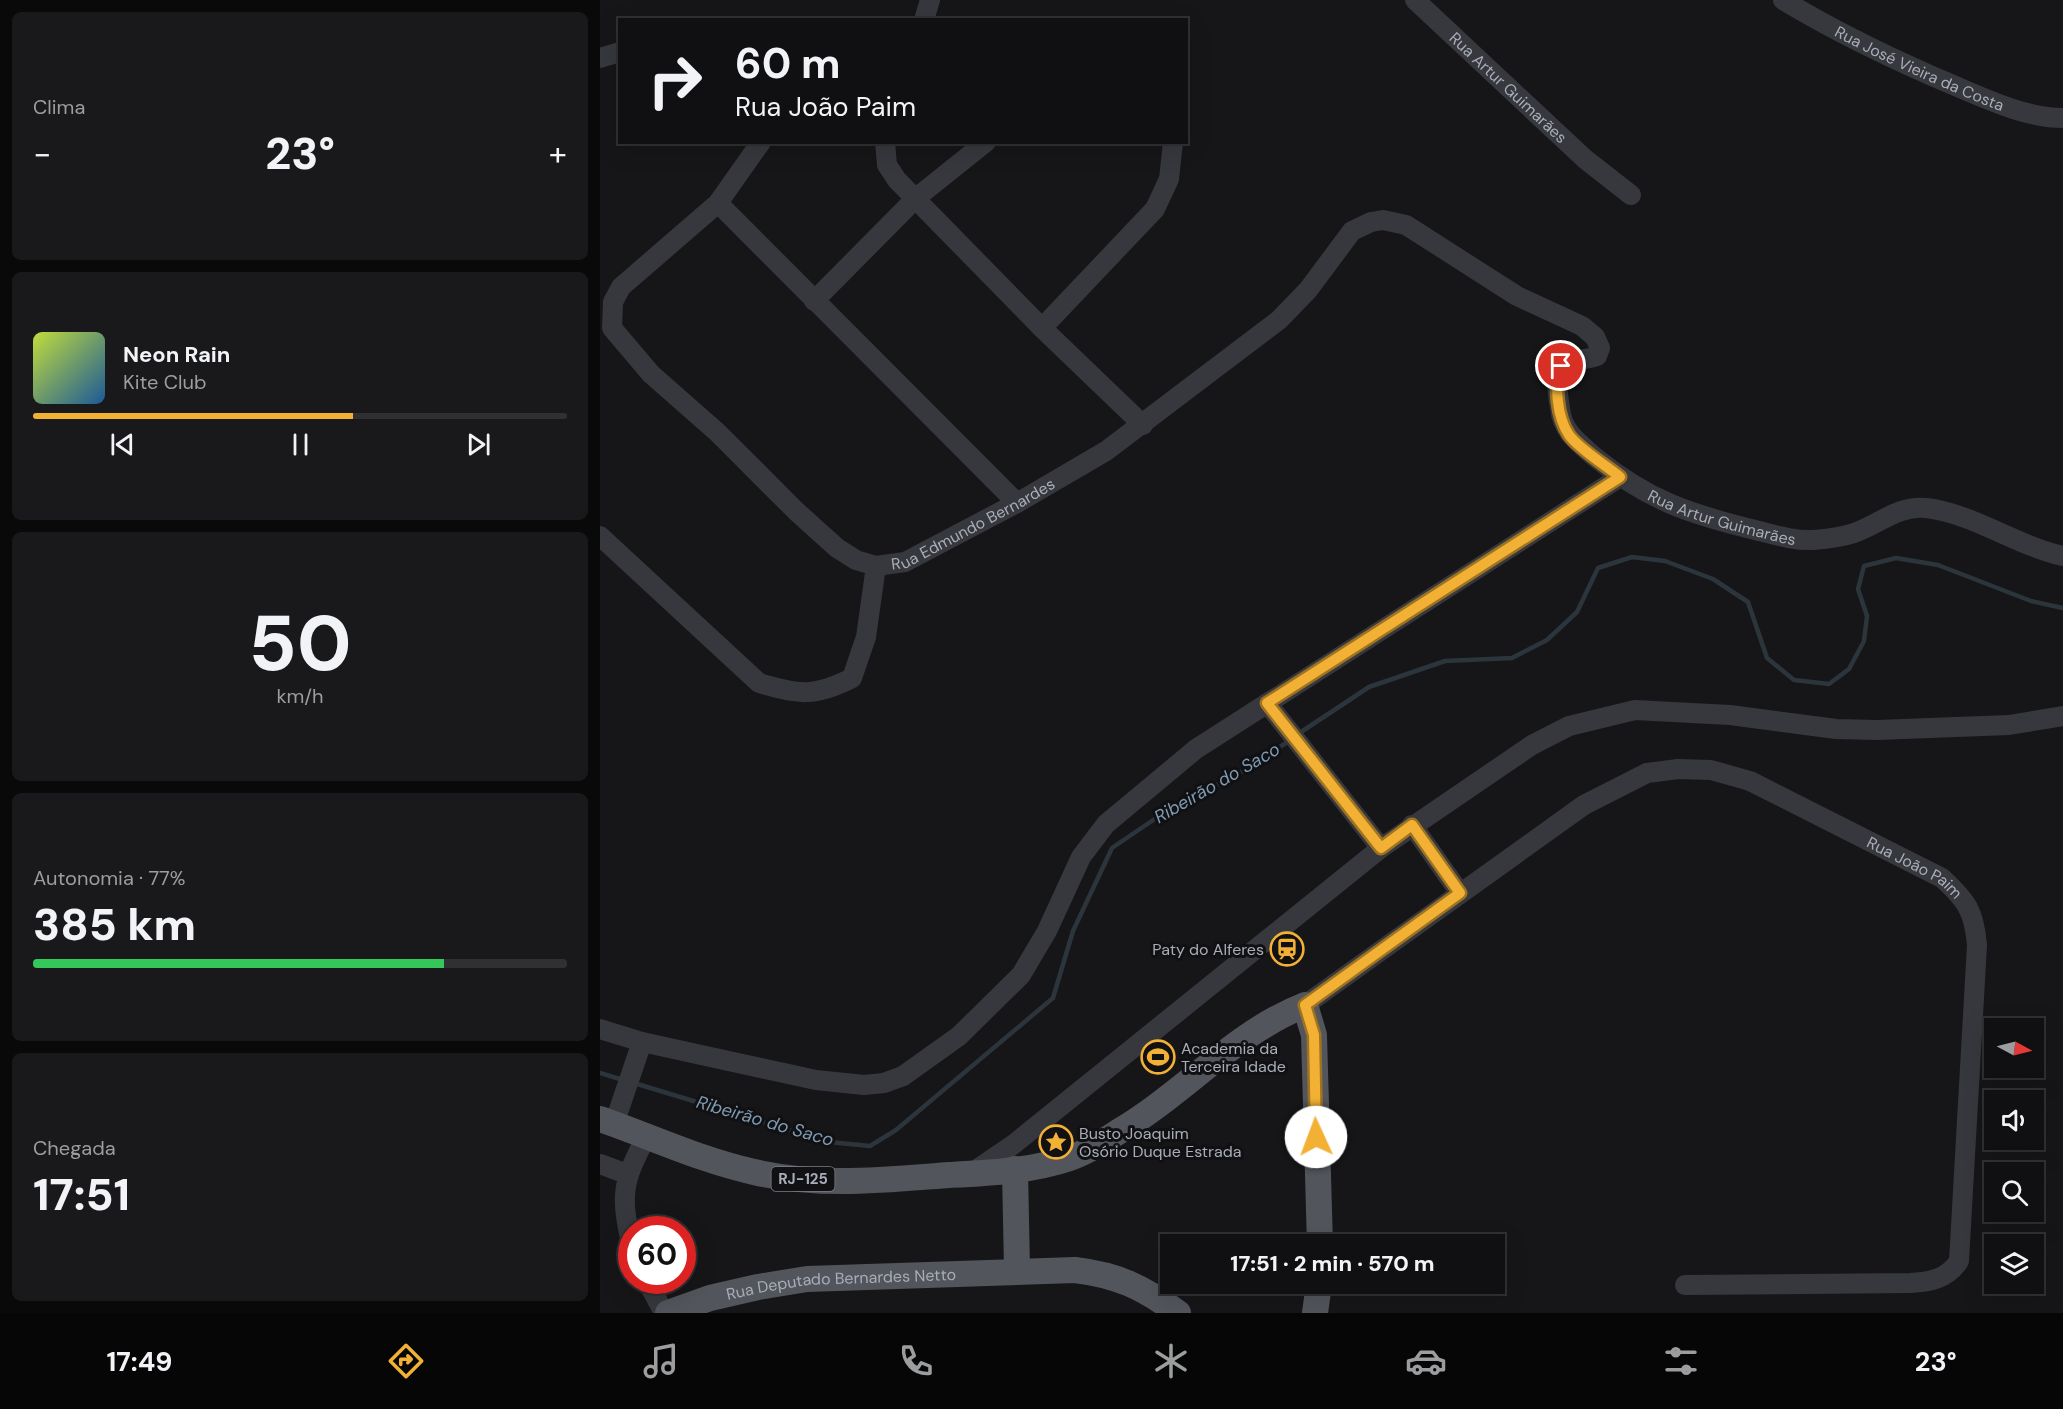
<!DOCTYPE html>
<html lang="pt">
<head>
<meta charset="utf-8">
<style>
  :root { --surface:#101012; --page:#19191b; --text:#f1f3f6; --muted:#9c9d9f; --line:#303032; --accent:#f2b134 }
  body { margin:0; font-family:"DM Sans",sans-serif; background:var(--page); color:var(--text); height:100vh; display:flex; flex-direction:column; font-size:22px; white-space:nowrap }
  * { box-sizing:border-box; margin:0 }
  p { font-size:20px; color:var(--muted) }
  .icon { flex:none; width:33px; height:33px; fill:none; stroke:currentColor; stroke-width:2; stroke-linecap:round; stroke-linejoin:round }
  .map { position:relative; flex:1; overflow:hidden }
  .drawer { display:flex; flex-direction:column; gap:12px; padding:12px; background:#09090a; width:600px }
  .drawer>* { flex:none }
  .top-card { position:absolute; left:18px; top:18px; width:570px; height:126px; border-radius:0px; box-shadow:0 6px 24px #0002,0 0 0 2px var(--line); background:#101012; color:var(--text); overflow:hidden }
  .needle { width:39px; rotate:97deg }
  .tools { position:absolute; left:1384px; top:1018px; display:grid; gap:12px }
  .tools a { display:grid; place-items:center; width:60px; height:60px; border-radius:0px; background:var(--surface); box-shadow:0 6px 24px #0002,0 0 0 2px var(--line); font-size:30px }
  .speed { position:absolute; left:18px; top:1216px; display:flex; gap:12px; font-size:30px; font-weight:700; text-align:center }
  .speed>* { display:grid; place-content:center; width:78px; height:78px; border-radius:50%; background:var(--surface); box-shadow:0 6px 24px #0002,0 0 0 2px var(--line); line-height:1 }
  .speed .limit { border:9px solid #d22; background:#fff; color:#111 }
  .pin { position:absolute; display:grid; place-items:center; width:51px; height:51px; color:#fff; margin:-26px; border:3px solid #fff; border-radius:50%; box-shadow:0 2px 6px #0007 }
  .me { position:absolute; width:66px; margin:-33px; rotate:358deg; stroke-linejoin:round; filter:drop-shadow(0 0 4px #0008) }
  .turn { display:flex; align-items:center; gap:21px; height:126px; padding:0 18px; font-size:27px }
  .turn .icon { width:78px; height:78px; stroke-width:2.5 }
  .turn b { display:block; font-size:42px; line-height:51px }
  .big { font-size:45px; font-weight:800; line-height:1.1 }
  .drawer .widget { flex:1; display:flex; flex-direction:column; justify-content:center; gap:9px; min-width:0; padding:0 21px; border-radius:9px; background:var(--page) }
  .drawer .dial { align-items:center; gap:0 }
  .dial b { font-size:78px; line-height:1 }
  .song { display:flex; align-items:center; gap:18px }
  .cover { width:72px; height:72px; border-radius:9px; background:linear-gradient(135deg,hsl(70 70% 55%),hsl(210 70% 35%)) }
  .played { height:6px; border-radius:3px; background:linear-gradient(90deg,var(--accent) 60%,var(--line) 60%) }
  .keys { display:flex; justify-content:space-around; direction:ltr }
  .heat { display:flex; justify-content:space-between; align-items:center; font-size:33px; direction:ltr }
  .charge { height:9px; border-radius:4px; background:linear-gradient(90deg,#34c759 77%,var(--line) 0) }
  .trip { position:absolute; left:560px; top:1234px; width:345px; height:60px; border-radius:0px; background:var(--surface); box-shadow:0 6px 24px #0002,0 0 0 2px var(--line); font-weight:800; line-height:60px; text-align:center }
  .dock { display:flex; height:96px; justify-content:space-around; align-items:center; background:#060607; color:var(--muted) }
  .dock .icon { width:42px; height:42px }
  .dock .current { color:var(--accent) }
  .dock b { font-size:27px; color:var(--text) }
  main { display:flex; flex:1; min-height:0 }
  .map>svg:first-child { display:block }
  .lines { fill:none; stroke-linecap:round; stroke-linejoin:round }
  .stream { stroke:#2c353c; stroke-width:4.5 }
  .minor { stroke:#37383d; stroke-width:20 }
  .major { stroke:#53555c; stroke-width:26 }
  .route-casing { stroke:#9d7322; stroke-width:15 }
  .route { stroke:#f2b134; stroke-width:10 }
  .labels { text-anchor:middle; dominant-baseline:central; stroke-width:6; stroke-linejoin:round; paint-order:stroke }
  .shield { fill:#111113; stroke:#7b7e86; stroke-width:1.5 }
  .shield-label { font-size:15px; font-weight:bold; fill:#a8adb8 }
  .street-label { font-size:16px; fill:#a8adb8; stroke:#111113 }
  .poi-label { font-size:16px; fill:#a8adb8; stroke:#111113; text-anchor:start }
  .water-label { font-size:18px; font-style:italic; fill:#7f9bb3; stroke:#111113 }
</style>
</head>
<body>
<main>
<section class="drawer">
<div class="widget"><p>Clima</p>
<div class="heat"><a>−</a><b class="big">23°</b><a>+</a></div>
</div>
<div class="widget">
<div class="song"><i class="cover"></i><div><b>Neon Rain</b><p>Kite Club</p></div></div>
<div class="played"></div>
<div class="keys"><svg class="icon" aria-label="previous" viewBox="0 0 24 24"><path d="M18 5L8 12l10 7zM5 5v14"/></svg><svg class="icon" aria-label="pause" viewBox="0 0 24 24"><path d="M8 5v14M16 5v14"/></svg><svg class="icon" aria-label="next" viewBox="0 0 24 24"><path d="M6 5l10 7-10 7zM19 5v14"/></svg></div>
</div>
<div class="widget dial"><b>50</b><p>km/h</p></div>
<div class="widget"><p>Autonomia · 77%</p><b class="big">385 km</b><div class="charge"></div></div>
<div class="widget"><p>Chegada</p><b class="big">17:51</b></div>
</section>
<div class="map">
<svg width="1463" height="1313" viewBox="0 0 1463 1313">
  <rect width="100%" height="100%" fill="#161618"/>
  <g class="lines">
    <path class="stream" d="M698 734 769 687 845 661 912 658 947 640 977 612 998 568 1032 557 1065 561 1113 579 1148 602 1167 658 1194 680 1229 684 1249 669 1264 641 1267 616 1258 589 1264 566 1296 558 1338 565 1431 601 1463 608
      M0 1073 23 1080
      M34 1083 229 1142 270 1146 296 1130 453 998 473 931 512 848 562 814 643 771 689 741"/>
    <g class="minor">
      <path id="s1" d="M815 0 985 159 1031 195"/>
      <path id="s2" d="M1183 0C1238 33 1294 60 1353 85 1386 99 1426 118 1463 118"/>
      <path d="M324 20 330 0"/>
      <path d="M0 58 20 52"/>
      <path id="s3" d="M161 142 118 203 21 287 13 302 12 328 51 374 117 432 196 511 237 548 256 560 276 566 305 562 417 503 506 451 679 320 708 290 752 231 771 222 783 220 806 225 917 296 982 326 995 337 1000 348 997 356C987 360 980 359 971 360 951 364 958 395 960 408 962 432 980 444 996 458 1048 500 1087 513 1151 529 1172 534 1192 541 1213 540 1226 539 1242 537 1254 533 1278 525 1298 505 1326 508 1372 513 1417 546 1463 556"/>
      <path d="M285 142 287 165 297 180 442 328"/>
      <path d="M118 203 417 503"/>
      <path d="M214 301 316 198 386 142"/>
      <path d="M543 425 442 328 555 209 569 179 573 142"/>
      <path d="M0 536 159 683C199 695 215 697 252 678L266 637 276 566"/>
      <path d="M667 703 781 848"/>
      <path d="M812 825 860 893"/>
      <path id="s4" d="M705 1005 984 805 1047 773 1078 769 1111 770 1150 781 1342 878C1367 901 1374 911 1377 945L1359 1261C1347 1279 1330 1282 1310 1283L1085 1285"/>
      <path d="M0 1029 42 1042 216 1080 264 1085 284 1083 303 1076 359 1036 421 975 447 931 481 857 506 824 596 749 1020 477"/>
      <path d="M14 1124 42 1042"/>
      <path d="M0 1164 27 1174"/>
      <path d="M370 1174 414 1144 781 848 932 745 969 726 1035 710 1130 715 1236 729 1277 730 1409 725 1463 716"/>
      <path d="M32 1247C20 1195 22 1183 46 1137"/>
      <path d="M47 1281 64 1313"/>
    </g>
    <g class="major">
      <path d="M0 1119C52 1137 100 1160 154 1172 219 1187 283 1180 349 1175 388 1173 432 1171 470 1158 487 1152 503 1142 518 1132 583 1094 634 1033 705 1005L714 1035 720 1245"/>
      <path d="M415 1169 417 1270"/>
      <path id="s5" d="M68 1313 110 1298 158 1287 207 1279 475 1270C517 1275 543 1287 578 1313"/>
      <path d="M715 1313 719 1284"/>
    </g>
  </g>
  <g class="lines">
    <defs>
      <path id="route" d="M716 1137 714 1035 705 1005 860 893 812 825 781 848 667 703 1020 477C1007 466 979 449 969 435 957 417 954 386 961 366"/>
    </defs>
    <use href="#route" class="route-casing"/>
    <use href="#route" class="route"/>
  </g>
  <defs>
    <symbol id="station-ring" viewBox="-11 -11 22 22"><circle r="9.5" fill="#111113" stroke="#f2b134" stroke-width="1.5"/><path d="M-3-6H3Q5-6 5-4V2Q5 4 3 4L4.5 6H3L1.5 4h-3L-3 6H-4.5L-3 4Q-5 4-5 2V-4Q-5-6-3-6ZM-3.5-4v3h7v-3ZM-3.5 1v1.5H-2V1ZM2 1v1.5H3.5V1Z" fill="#f2b134"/></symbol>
    <symbol id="stadium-ring" viewBox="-11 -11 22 22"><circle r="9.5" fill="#111113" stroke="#f2b134" stroke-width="1.5"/><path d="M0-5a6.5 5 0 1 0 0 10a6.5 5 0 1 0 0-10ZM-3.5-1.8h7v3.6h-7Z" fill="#f2b134"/></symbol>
    <symbol id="sight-ring" viewBox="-11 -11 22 22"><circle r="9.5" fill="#111113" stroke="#f2b134" stroke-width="1.5"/><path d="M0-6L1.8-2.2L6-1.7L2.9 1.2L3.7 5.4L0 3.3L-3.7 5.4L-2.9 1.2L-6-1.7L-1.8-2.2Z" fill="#f2b134"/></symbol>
  </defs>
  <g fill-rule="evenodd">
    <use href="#station-ring" x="668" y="930" width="38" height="38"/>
    <use href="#stadium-ring" x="539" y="1038" width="38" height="38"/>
    <use href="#sight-ring" x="437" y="1123" width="38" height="38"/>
  </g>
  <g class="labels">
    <rect class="shield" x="171.5" y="1167" width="63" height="24" rx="4.5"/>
    <g class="shield-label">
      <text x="203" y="1179">RJ-125</text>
    </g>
    <g class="street-label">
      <text stroke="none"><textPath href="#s2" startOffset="153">Rua José Vieira da Costa</textPath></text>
      <text stroke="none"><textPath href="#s1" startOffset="128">Rua Artur Guimarães</textPath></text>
      <text stroke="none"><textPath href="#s3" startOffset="1779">Rua Artur Guimarães</textPath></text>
      <text stroke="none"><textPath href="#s3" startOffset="711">Rua Edmundo Bernardes</textPath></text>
      <text stroke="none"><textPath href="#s4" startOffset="705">Rua João Paim</textPath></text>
      <text stroke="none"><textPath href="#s5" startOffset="177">Rua Deputado Bernardes Netto</textPath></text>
    </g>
    <g class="poi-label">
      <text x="664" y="949" text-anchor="end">Paty do Alferes</text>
      <text x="581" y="1048">Academia da<tspan x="581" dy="18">Terceira Idade</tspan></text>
      <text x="479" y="1133">Busto Joaquim<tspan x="479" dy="18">Osório Duque Estrada</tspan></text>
    </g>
    <g class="water-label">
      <text transform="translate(617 783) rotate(-30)">Ribeirão do Saco</text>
      <text transform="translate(165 1121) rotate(16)">Ribeirão do Saco</text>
    </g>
  </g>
</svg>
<div class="tools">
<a><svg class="needle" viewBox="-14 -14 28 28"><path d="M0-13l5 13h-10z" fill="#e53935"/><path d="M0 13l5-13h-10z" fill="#9c9d9f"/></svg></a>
<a><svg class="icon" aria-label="sound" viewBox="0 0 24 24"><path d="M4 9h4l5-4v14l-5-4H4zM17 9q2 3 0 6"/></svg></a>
<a><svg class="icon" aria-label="search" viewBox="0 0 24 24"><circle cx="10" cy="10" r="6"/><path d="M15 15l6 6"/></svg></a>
<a><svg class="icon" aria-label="layers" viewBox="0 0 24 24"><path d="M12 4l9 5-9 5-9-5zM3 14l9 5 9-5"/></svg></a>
</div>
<div class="speed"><div class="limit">60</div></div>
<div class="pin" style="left:961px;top:366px;background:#d93025"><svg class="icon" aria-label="arrive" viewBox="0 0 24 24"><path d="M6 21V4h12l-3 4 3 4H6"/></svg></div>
<svg class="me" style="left:716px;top:1137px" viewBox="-20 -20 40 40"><circle r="19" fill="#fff"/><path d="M0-13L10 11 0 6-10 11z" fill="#f2b134"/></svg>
<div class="trip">17:51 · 2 min · 570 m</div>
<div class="top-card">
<div class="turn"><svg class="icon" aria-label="right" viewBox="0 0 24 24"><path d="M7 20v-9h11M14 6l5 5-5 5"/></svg><div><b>60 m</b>Rua João Paim</div></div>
</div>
</div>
</main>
<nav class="dock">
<b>17:49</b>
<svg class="icon current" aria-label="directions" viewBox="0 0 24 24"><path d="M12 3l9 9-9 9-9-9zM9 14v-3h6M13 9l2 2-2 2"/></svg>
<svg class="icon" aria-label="music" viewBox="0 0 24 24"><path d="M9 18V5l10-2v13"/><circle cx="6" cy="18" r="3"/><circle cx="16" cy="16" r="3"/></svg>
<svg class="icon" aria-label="phone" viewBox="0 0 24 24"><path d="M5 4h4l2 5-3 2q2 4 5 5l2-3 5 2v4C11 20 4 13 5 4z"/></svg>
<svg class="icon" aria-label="climate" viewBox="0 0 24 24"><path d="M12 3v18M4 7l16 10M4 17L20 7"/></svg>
<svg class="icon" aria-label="car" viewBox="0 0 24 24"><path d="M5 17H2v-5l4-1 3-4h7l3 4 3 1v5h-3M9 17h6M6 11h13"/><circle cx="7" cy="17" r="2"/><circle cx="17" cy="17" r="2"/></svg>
<svg class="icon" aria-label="filters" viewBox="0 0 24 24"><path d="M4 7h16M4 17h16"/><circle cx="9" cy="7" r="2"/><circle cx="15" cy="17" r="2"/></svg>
<b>23°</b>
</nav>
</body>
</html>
